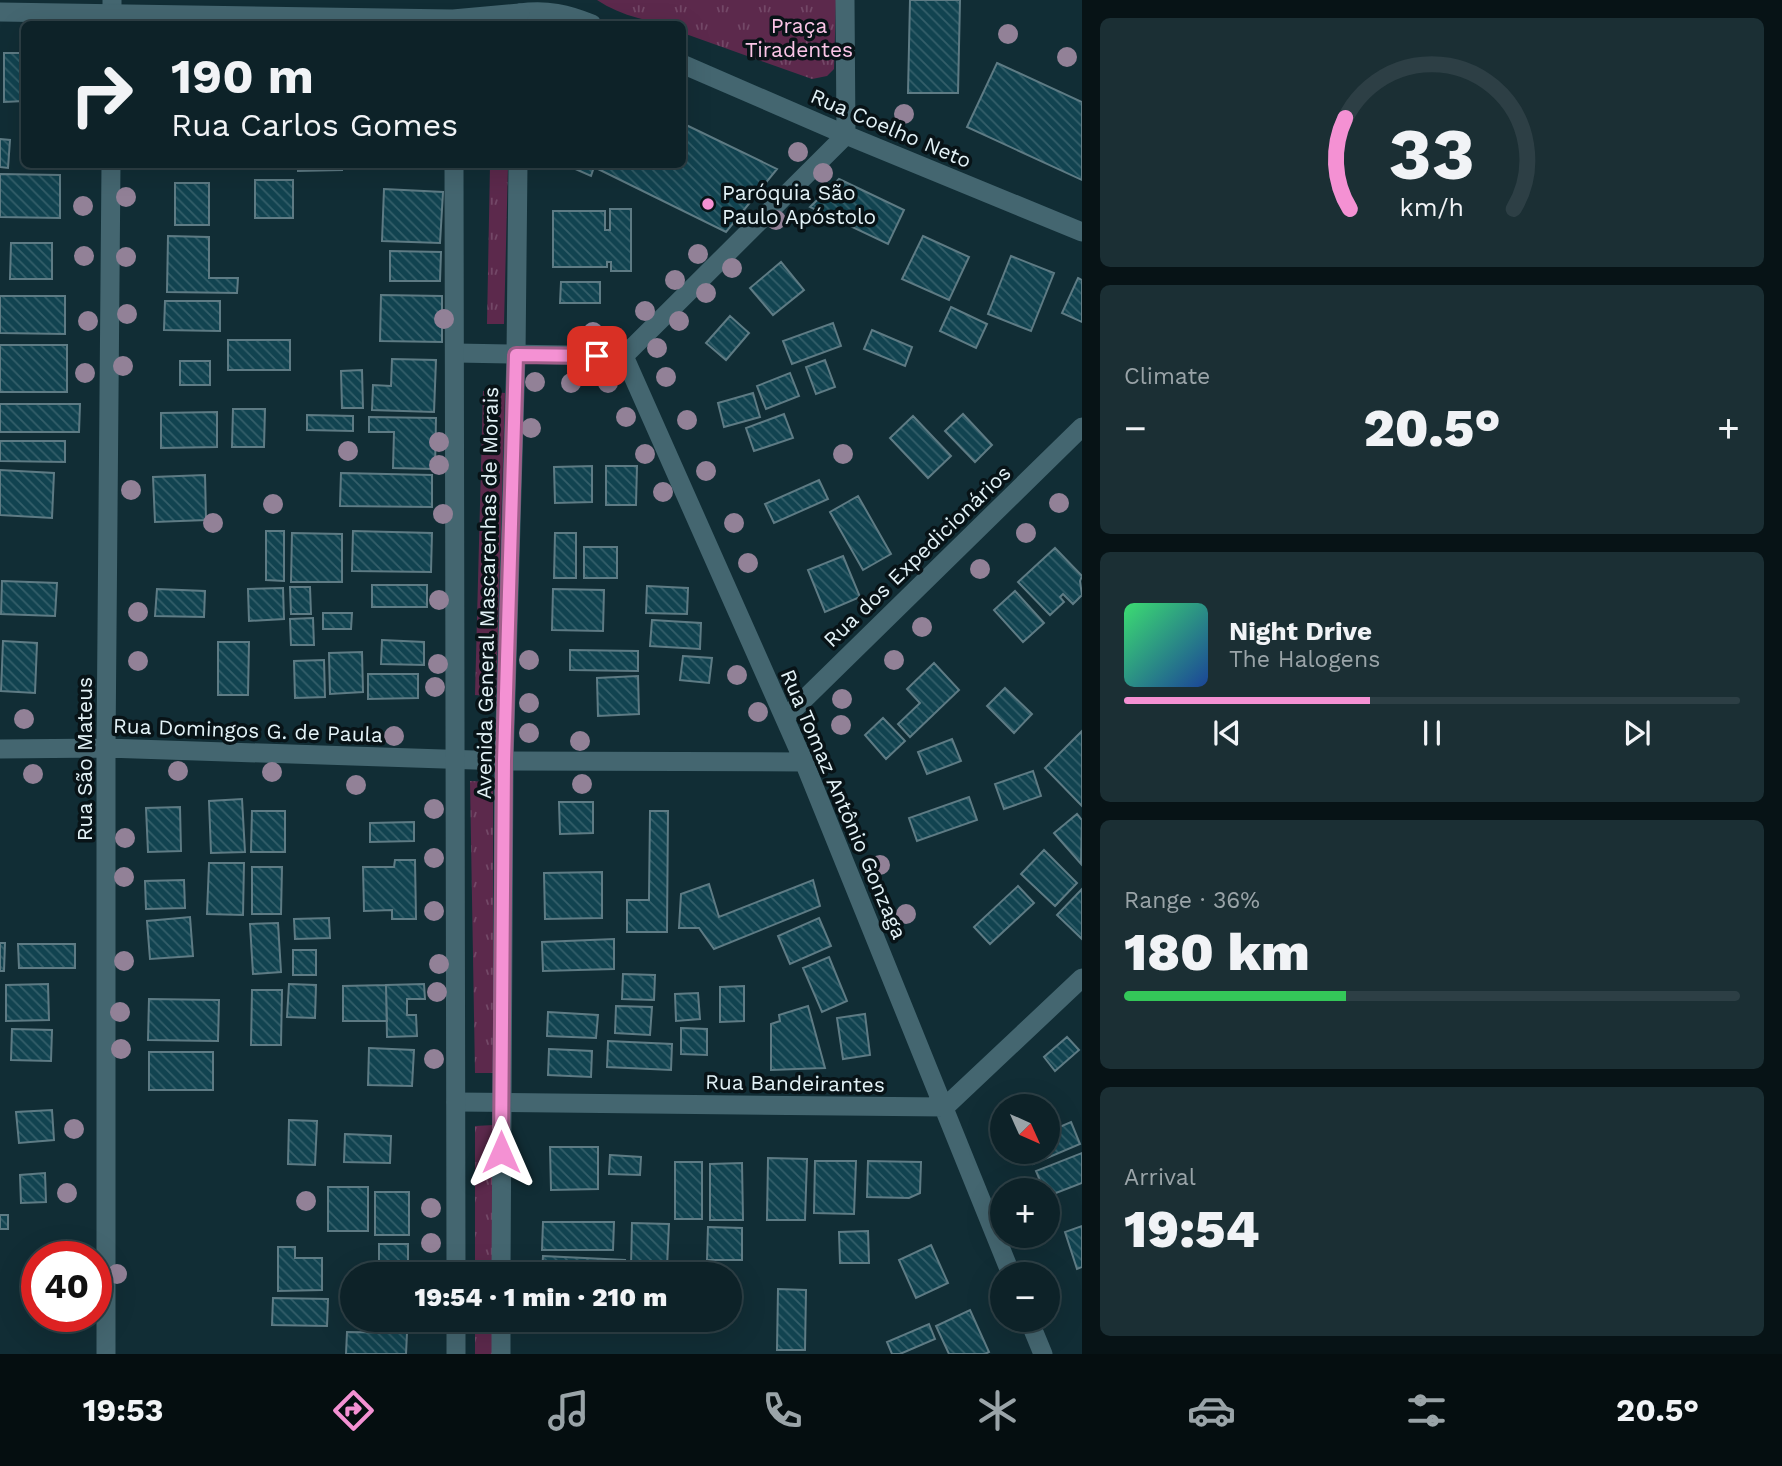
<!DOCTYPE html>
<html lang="en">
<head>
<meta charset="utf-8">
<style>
  :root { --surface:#0d2228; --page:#1b2f34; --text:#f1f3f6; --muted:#9aa4a8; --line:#2d3f45; --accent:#f491d3 }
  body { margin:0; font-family:"Work Sans",sans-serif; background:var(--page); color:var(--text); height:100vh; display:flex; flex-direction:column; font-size:26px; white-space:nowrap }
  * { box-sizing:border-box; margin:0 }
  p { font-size:23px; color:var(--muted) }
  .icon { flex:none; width:38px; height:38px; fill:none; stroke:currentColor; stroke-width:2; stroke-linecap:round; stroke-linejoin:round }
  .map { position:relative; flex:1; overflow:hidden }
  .drawer { display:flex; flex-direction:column; gap:18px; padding:18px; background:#071316; width:700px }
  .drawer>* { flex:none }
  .hud { position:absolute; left:21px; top:21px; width:665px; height:147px; border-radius:10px; box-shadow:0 7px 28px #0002,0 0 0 2px var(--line); background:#0d2228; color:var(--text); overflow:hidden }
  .needle { width:46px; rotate:135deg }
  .controls { position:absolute; left:990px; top:1094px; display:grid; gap:14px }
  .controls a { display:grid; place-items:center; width:70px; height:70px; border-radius:50%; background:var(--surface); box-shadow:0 7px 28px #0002,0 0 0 2px var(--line); font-size:35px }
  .speed { position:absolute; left:21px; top:1241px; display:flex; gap:14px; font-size:35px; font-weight:700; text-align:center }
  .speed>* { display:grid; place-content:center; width:91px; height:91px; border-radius:50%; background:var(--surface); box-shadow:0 7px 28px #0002,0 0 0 2px var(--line); line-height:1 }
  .speed .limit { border:10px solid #d22; background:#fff; color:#111 }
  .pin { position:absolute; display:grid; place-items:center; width:60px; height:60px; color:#fff; margin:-30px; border-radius:14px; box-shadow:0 4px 10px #0006 }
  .me { position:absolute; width:77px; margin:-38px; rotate:0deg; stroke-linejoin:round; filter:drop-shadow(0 0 5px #0008) }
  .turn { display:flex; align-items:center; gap:24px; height:147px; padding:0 35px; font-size:32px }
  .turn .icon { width:91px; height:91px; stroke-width:2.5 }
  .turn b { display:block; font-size:49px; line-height:60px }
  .big { font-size:52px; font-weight:800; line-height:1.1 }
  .drawer .widget { flex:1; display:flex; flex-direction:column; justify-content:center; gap:10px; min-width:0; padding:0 24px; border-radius:10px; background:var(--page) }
  .drawer .dial { align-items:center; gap:0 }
  .dial svg { height:182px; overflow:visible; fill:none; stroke:var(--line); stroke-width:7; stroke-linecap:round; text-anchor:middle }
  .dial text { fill:var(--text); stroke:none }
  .song { display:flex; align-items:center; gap:21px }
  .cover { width:84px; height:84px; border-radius:10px; background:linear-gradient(135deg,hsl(140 70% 55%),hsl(220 70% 35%)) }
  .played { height:7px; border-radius:4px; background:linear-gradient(90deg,var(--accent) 40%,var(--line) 40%) }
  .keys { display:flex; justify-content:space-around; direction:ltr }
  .heat { display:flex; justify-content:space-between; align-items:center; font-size:38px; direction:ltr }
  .charge { height:10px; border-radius:5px; background:linear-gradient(90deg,#34c759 36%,var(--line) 0) }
  .trip { position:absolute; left:340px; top:1262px; width:402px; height:70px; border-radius:35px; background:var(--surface); box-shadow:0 7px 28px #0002,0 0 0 2px var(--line); font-weight:800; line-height:70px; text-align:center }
  .tab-bar { display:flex; height:112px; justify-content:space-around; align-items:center; background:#050e10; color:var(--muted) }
  .tab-bar .icon { width:49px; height:49px }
  .tab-bar .current { color:var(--accent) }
  .tab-bar b { font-size:32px; color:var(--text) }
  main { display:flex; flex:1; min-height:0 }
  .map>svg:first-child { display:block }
  .grass { fill:url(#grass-tufts) }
  .building { fill:url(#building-back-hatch); stroke:#5e7b84; stroke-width:2 }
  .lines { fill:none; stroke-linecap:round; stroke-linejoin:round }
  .minor { stroke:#446670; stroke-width:19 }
  .tertiary { stroke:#446670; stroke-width:19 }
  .tree { fill:#928197 }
  .route-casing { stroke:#9f5e89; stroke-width:18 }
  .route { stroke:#f491d3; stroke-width:12 }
  .poi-dot { fill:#f491d3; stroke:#081317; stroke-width:2.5 }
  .labels { text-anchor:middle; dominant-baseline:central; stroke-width:7; stroke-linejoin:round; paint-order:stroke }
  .park-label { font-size:21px; fill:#fbc5e7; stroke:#081317 }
  .street-label { font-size:21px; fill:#e3f2f7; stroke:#081317 }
  .poi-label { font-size:21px; fill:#e3f2f7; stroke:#081317; text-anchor:start }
</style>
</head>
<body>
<main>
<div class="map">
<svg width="1082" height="1354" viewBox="0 0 1082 1354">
  <defs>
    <pattern id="grass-tufts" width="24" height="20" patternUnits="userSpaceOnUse" patternTransform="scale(1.75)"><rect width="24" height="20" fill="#5c294c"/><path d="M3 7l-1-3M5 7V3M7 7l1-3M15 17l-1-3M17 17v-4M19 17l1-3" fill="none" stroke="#734867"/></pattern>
    <pattern id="building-back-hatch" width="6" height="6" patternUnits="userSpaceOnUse" patternTransform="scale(1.75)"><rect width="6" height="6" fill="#114350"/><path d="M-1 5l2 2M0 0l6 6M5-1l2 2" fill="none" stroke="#345f6a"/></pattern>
  </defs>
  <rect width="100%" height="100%" fill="#112d35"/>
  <path class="grass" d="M597 0H836L834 69 827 76 812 79 683 33 682 24C654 24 621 16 597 0Z
    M490 165H508L504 324H487Z
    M483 391 505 393 496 697 475 695Z
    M470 781 493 782V1073H475Z
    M494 1125 493 1274H475V1126Z
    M475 1320H493V1354H475Z"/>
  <path class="building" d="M910 0H960L958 93H908Z
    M4 53H24V101L4 102Z
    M997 63 1082 102V180L967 127Z
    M682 123 777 169 726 232 594 167 591 176 564 164H682Z
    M0 139 10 140 8 168 0 167Z
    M298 164H342V170L298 171Z
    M0 174 60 175V218L0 217Z
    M839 179 904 210 888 244 810 207Z
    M255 180H293V218H255Z
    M175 183H209V225H175Z
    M384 189 443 192 440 243 382 241Z
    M610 209H631V271H611V262H607V267H553V211H605V230H610Z
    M168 236 209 237V278H238L237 293 167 292Z
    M923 236 969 257 949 300 902 279Z
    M11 243H52V279H10Z
    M390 251 441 252 440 281H390Z
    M1011 256 1054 273 1031 331 988 314Z
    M781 262 804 290 773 315 750 288Z
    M1078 278 1082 280V322L1062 313Z
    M561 282H600V303H560Z
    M381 295 442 296V342L380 341Z
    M0 296H65V334L0 333Z
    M165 301H220V331L164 330Z
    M951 307 987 324 976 348 940 331Z
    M730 316 749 333 726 360 706 343Z
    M833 323 841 346 792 364 783 341Z
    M872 330 912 347 905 366 864 349Z
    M228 340H290V370H228Z
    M0 345H67V392H0Z
    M392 359 436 360 434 412 372 410 373 385 391 386Z
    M825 360 835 387 816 394 806 367Z
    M180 361H210V385H180Z
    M362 370 363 408H342L341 371Z
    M790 373 799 396 766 409 757 386Z
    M753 393 760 417 724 427 718 403Z
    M0 404H80L79 432H0Z
    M233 409H265L264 447H232Z
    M217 412V447L161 448V413Z
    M784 414 793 438 754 451 746 428Z
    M963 414 992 445 975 462 945 431Z
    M307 415 353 416V431L307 430Z
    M913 416 951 456 928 478 890 438Z
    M369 417 436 418 435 469 393 468 394 432H369Z
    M0 441H65V462L0 461Z
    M592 466V502L555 503 554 467Z
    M606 466H637L636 505H606Z
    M0 470 54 473 52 518 0 515Z
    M341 473 432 475V507L340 506Z
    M205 475 206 520 155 522 153 477Z
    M819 480 828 499 774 523 765 504Z
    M858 496 891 554 863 570 830 512Z
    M266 531H284V581L266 580Z
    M353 531 432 533 431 572 352 571Z
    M292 533 342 534V582H291Z
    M555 533H576V578H554Z
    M584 547H617V578H584Z
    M1055 548 1082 576 1080 581 1082 595 1073 604 1063 594 1060 597 1064 602 1050 615 1018 582Z
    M843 556 860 597 825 612 808 570Z
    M2 581 57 583 55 616 1 614Z
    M372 585H427V607H372Z
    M647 586 688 588 687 614 646 613Z
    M290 587H310L311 614H291Z
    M283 588 284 619 249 621 248 589Z
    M157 589 205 591 204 617 155 616Z
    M553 589 604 590 603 631 552 630Z
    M1015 591 1044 623 1023 642 994 610Z
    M323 613H352L351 629H323Z
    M313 618 314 645H291L290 619Z
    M652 620 701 623 700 649 650 646Z
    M382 640 424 642V665L381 664Z
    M3 641 37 643 35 693 1 691Z
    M218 642H249L248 695H218Z
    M570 650 638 651V671L570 670Z
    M362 652 363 692 330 694 329 653Z
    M683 656 712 658 709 683 680 680Z
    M324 660 325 697 295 698 294 661Z
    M934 663 959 690 910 737 898 724 920 703 907 689Z
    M368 674H418V698L368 699Z
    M638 676 639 714 598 716 597 678Z
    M1005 688 1032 714 1014 733 987 706Z
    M883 718 905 741 886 759 865 735Z
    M1082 731V806L1045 768Z
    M952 739 961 761 927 774 918 752Z
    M1033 771 1041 796 1004 809 995 784Z
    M969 797 977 820 917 841 909 818Z
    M242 799 245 852 211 853 209 801Z
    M559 802H593V833L560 834Z
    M180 807 181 851 148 852 146 808Z
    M252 811H285V852H251Z
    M650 811H668L667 932H627V900H649Z
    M1077 814 1082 820 1081 864 1054 833Z
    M414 822V841L370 842V823Z
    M1044 850 1077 883 1055 906 1021 874Z
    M395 860H415L416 919H392V910L364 911 363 867H394Z
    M209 863H244L243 915 207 914Z
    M252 867H282L281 914H252Z
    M602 872V918L545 919 544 873Z
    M184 880 185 908 146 909 145 881Z
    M813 880 820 906 714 949 699 928H679L681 894 709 884 719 917Z
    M1018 886 1034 903 990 944 974 927Z
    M1082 889V939L1057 915Z
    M190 917 193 956 150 959 147 921Z
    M329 918 330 938 295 939 294 919Z
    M819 918 831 946 790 964 778 936Z
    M278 923 281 972 253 974 250 924Z
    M614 939V969L543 971 542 942Z
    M0 943H5L4 971H0Z
    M18 944H75V968H19Z
    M293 950H316V975H293Z
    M829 957 847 1001 822 1012 803 968Z
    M623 974 655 975 654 1000 622 999Z
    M48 984 49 1020 6 1021V985Z
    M289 984 316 985 315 1018 287 1017Z
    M424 984 425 999H407V1015H416L417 1036 387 1037 386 985Z
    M386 985 387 1021H343V986Z
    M744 986V1021L720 1022V987Z
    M252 990H282L281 1045H251Z
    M698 993 700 1019 676 1021 675 994Z
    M149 999 219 1000 218 1041 148 1040Z
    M616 1006 652 1007 650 1035 615 1033Z
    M808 1006 825 1068 771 1070V1024L780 1021 779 1015Z
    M548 1012 598 1015 596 1038 547 1036Z
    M865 1014 870 1055 843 1059 837 1018Z
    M681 1028 707 1029V1055L681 1054Z
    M12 1029 52 1030 51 1061 11 1060Z
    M1067 1037 1079 1050 1055 1071 1044 1057Z
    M608 1041 672 1044 671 1070 607 1067Z
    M369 1048 414 1050 412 1086 368 1085Z
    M549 1049 592 1051 591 1077 548 1075Z
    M149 1052H213V1090H149Z
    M52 1110 54 1140 19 1143 16 1112Z
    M289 1120 317 1121 315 1165 288 1164Z
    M1071 1122 1080 1144 1033 1164 1028 1152H1048V1132Z
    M345 1134 391 1136 390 1163 344 1162Z
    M550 1147H598V1189L551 1190Z
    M1082 1153V1183L1048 1196V1190H1044L1036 1171Z
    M610 1155 641 1157 640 1175 609 1174Z
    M768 1158 807 1159 805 1220H767Z
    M815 1161H856L854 1214 814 1213Z
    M868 1161 921 1162 920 1193 909 1198 867 1197Z
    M675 1162H702V1219H675Z
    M742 1163 743 1220H710V1164Z
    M45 1173 46 1202 21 1203 20 1175Z
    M328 1187H368V1231H328Z
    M375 1192H409V1235H375Z
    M0 1215H8V1229H0Z
    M543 1222H614L613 1250H542Z
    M632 1223 669 1224 667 1267 631 1266Z
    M1082 1226V1267L1077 1269 1065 1232Z
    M708 1227 742 1228V1260H707Z
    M868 1231 869 1263H840L839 1232Z
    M379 1244H408V1267H379Z
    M931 1245 948 1283 916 1298 899 1260Z
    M278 1247H295V1258H322V1290L278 1291Z
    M543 1256 625 1260 624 1274H542Z
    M778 1289 806 1290 805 1350H777Z
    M273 1298 328 1299 327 1326 272 1325Z
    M970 1310 989 1352 985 1354H949L936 1326Z
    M355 1320H409V1324L355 1323Z
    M929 1324 935 1339 900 1354H892L887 1342Z
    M347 1332 407 1333 406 1354H346Z"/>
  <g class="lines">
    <path class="minor" d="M520 13C546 9 568 14 592 24
      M112 24V0
      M682 64 846 135 1082 232
      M456 353 624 356 846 135 845 0
      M624 356 804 762 1011 1274
      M785 718 1082 427
      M0 749 106 748 504 761 804 762
      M456 1102 945 1107 1082 978
      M1029 1320 1043 1354
      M106 1354V748L111 164"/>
    <path class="tertiary" d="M0 12 453 19 520 13
      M454 164 456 1274
      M501 1274 504 761 516 355 518 164
      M456 1354V1320
      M501 1354V1320"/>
  </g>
  <g class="tree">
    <circle cx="1008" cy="34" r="10"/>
    <circle cx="1067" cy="57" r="10"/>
    <circle cx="904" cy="114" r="10"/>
    <circle cx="798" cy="152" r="10"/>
    <circle cx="823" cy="173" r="10"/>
    <circle cx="126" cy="197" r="10"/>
    <circle cx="83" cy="206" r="10"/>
    <circle cx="776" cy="220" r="10"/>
    <circle cx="698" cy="254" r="10"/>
    <circle cx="84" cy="256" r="10"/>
    <circle cx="126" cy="257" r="10"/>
    <circle cx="732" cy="268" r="10"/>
    <circle cx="675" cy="280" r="10"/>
    <circle cx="706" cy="293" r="10"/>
    <circle cx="645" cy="311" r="10"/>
    <circle cx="127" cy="314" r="10"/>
    <circle cx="444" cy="319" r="10"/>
    <circle cx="88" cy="321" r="10"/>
    <circle cx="679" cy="321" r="10"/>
    <circle cx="593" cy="332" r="10"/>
    <circle cx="657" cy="348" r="10"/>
    <circle cx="123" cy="366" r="10"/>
    <circle cx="85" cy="373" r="10"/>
    <circle cx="666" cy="377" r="10"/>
    <circle cx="535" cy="382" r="10"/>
    <circle cx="571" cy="383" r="10"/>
    <circle cx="608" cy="383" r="10"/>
    <circle cx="626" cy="417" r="10"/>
    <circle cx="687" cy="420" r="10"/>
    <circle cx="531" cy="428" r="10"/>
    <circle cx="439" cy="442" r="10"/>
    <circle cx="348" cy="451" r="10"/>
    <circle cx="645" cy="454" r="10"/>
    <circle cx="843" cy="454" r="10"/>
    <circle cx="439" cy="465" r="10"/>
    <circle cx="706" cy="471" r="10"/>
    <circle cx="131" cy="490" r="10"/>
    <circle cx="663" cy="492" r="10"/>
    <circle cx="1059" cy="503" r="10"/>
    <circle cx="273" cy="504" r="10"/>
    <circle cx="443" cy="514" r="10"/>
    <circle cx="213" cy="523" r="10"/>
    <circle cx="734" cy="523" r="10"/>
    <circle cx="1026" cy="533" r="10"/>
    <circle cx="748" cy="563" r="10"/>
    <circle cx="980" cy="569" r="10"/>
    <circle cx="439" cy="600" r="10"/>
    <circle cx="138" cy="612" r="10"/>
    <circle cx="922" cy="627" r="10"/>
    <circle cx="529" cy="660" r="10"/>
    <circle cx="894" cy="660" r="10"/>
    <circle cx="138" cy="661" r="10"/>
    <circle cx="438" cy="664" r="10"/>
    <circle cx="737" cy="675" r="10"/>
    <circle cx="435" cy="687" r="10"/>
    <circle cx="842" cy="699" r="10"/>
    <circle cx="529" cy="703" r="10"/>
    <circle cx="758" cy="712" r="10"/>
    <circle cx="24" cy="719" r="10"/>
    <circle cx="841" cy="725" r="10"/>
    <circle cx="529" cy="733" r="10"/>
    <circle cx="394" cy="736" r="10"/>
    <circle cx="580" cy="741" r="10"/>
    <circle cx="178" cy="771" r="10"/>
    <circle cx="272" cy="772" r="10"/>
    <circle cx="33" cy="774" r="10"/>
    <circle cx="582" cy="784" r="10"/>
    <circle cx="356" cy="785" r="10"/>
    <circle cx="434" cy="809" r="10"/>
    <circle cx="125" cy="838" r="10"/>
    <circle cx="434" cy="858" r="10"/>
    <circle cx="880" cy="865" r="10"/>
    <circle cx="124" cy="877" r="10"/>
    <circle cx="434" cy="911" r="10"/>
    <circle cx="906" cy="914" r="10"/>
    <circle cx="124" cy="961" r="10"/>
    <circle cx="439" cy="964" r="10"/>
    <circle cx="437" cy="992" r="10"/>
    <circle cx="120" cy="1012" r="10"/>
    <circle cx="121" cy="1049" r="10"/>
    <circle cx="434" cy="1059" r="10"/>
    <circle cx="74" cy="1129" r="10"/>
    <circle cx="67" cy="1193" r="10"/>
    <circle cx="306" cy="1201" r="10"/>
    <circle cx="431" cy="1208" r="10"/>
    <circle cx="431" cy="1243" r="10"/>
    <circle cx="117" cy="1274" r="10"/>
  </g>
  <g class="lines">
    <defs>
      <path id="route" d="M501 1152 504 761 516 355 597 356"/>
    </defs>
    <use href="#route" class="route-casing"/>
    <use href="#route" class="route"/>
  </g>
  <circle class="poi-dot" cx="708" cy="204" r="7"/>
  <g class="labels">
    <g class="park-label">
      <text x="799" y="25">Praça<tspan x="799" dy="24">Tiradentes</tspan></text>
    </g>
    <g class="street-label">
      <text transform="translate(891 128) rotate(23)">Rua Coelho Neto</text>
      <text transform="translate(917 556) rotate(-44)">Rua dos Expedicionários</text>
      <text transform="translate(487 593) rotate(-89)">Avenida General Mascarenhas de Morais</text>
      <text transform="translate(248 730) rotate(2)">Rua Domingos G. de Paula</text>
      <text transform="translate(84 759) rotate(-90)">Rua São Mateus</text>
      <text transform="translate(844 804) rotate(67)">Rua Tomaz Antônio Gonzaga</text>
      <text transform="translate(795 1083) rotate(1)">Rua Bandeirantes</text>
    </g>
    <g class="poi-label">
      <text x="722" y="192">Paróquia São<tspan x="722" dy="24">Paulo Apóstolo</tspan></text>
    </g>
  </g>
</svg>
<div class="controls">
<a><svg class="needle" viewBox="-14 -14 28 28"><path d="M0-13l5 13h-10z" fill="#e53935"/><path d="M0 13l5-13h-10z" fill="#9aa4a8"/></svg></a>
<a>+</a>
<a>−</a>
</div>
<div class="speed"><div class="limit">40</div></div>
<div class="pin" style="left:597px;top:356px;background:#d93025"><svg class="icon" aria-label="arrive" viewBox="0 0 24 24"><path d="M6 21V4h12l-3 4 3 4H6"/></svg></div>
<svg class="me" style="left:501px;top:1152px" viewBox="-20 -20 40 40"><path d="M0-17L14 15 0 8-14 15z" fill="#f491d3" stroke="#fff" stroke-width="4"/></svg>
<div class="trip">19:54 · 1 min · 210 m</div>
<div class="hud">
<div class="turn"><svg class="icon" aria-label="right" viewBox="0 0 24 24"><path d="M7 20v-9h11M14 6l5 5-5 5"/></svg><div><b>190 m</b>Rua Carlos Gomes</div></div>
</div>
</div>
<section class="drawer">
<div class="widget dial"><svg viewBox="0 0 100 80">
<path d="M14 69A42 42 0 1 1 86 69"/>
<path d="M14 69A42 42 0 0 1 12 29" stroke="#f491d3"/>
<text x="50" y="56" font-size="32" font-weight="700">33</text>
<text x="50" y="72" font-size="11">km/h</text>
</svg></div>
<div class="widget"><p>Climate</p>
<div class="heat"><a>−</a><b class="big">20.5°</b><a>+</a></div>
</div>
<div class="widget">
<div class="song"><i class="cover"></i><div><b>Night Drive</b><p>The Halogens</p></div></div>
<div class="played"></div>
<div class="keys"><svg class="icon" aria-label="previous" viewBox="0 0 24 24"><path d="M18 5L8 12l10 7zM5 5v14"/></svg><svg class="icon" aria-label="pause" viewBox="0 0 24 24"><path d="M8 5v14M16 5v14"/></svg><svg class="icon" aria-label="next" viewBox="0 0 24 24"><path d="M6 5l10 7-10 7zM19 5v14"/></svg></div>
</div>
<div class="widget"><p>Range · 36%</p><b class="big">180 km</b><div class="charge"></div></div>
<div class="widget"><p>Arrival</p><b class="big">19:54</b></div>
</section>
</main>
<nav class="tab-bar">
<b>19:53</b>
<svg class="icon current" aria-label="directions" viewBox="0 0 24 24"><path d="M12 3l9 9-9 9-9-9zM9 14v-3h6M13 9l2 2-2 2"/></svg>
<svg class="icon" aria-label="music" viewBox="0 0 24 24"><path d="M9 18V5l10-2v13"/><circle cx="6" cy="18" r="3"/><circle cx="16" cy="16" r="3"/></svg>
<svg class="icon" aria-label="phone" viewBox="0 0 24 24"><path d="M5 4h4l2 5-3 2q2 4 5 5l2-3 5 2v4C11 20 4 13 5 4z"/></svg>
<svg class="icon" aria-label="climate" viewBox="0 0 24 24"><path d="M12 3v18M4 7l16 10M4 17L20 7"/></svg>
<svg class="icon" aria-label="car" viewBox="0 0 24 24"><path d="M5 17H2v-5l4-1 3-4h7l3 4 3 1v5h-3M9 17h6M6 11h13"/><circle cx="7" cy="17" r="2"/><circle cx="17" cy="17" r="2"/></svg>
<svg class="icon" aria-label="filters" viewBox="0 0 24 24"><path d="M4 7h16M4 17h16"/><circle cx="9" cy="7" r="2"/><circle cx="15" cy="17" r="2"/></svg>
<b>20.5°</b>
</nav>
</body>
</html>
